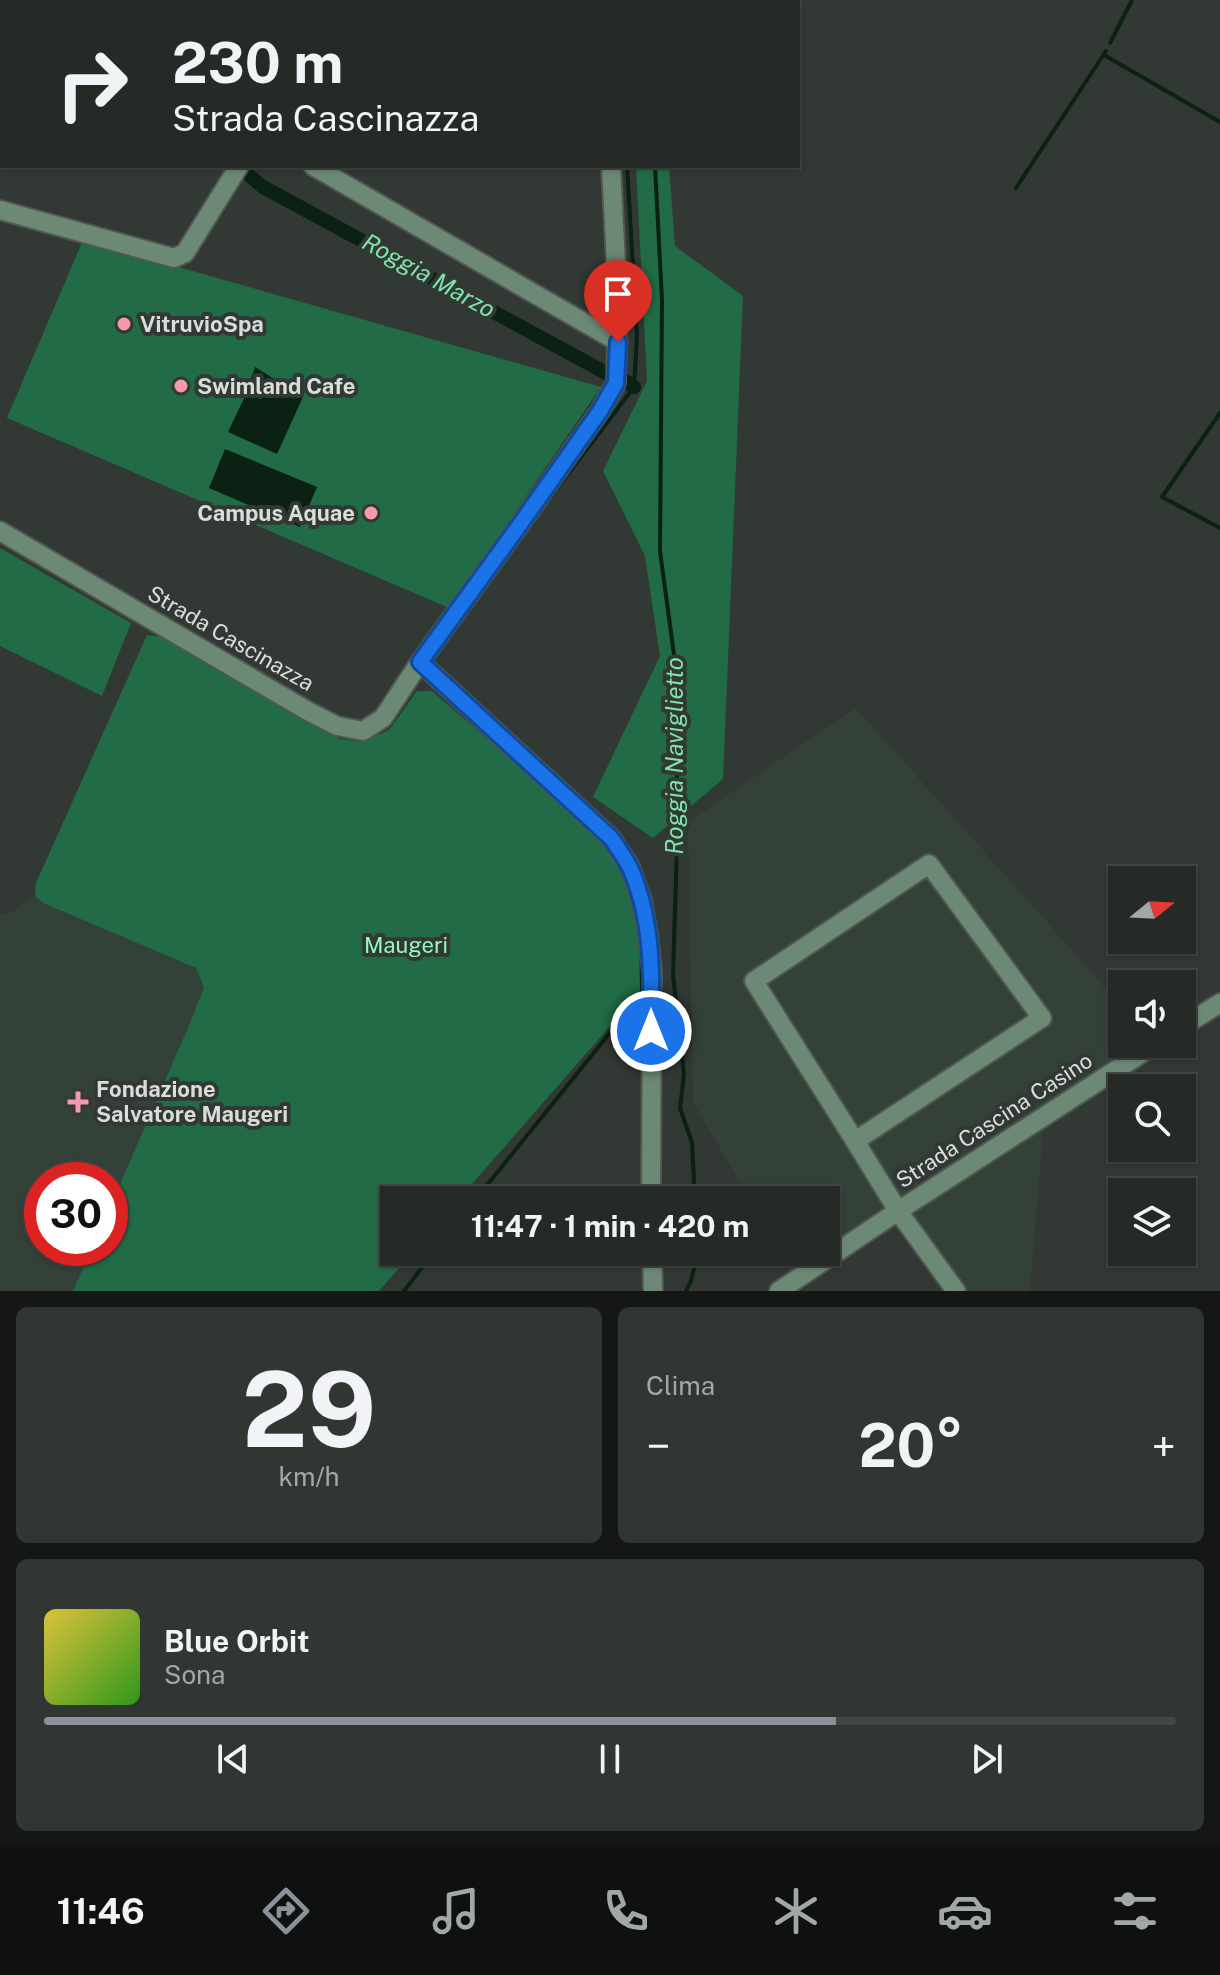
<!DOCTYPE html>
<html lang="it">
<head>
<meta charset="utf-8">
<style>
  :root { --surface:#262a27; --page:#323633; --text:#f1f3f6; --muted:#a4a7a7; --line:#424644; --accent:#8c9099 }
  body { margin:0; font-family:"Public Sans",sans-serif; background:var(--page); color:var(--text); height:100vh; display:flex; flex-direction:column; font-size:30px; white-space:nowrap }
  * { box-sizing:border-box; margin:0 }
  p { font-size:26px; color:var(--muted) }
  .icon { flex:none; width:44px; height:44px; fill:none; stroke:currentColor; stroke-width:2; stroke-linecap:round; stroke-linejoin:round }
  .map { position:relative; height:1291px; overflow:hidden }
  .sheet { display:flex; flex-direction:column; gap:16px; padding:16px; background:#151715; flex:1 }
  .sheet>* { flex:none }
  .top-card { position:absolute; left:0px; top:0px; width:800px; height:168px; box-shadow:0 2px 6px #0004,0 0 0 2px var(--line); background:#262a27; color:var(--text); overflow:hidden }
  .needle { width:52px; rotate:72deg }
  .fabs { position:absolute; left:1108px; top:866px; display:grid; gap:16px }
  .fabs a { display:grid; place-items:center; width:88px; height:88px; border-radius:0px; background:var(--surface); box-shadow:0 2px 6px #0004,0 0 0 2px var(--line); font-size:40px }
  .speed { position:absolute; left:24px; top:1162px; display:flex; gap:16px; font-size:40px; font-weight:700; text-align:center }
  .speed>* { display:grid; place-content:center; width:104px; height:104px; border-radius:50%; background:var(--surface); box-shadow:0 2px 6px #0004,0 0 0 2px var(--line); line-height:1 }
  .speed .limit { border:12px solid #d22; background:#fff; color:#111 }
  .pin { position:absolute; display:grid; place-items:center; width:68px; height:68px; color:#fff; margin:-82px -34px; border-radius:50% 50% 50% 0; rotate:-45deg; box-shadow:0 0 8px #0007 }
  .pin .icon { rotate:45deg }
  .me { position:absolute; width:88px; margin:-44px; rotate:0deg; stroke-linejoin:round; filter:drop-shadow(0 0 6px #0008) }
  .turn { display:flex; align-items:center; gap:28px; height:168px; padding:0 40px; font-size:36px }
  .turn .icon { width:104px; height:104px; stroke-width:2.5 }
  .turn b { display:block; font-size:56px; line-height:68px }
  .big { font-size:60px; font-weight:700; line-height:1.1 }
  .sheet .widget { flex:1; display:flex; flex-direction:column; justify-content:center; gap:12px; min-width:0; padding:0 28px; border-radius:12px; background:var(--page) }
  .sheet .dial { align-items:center; gap:0 }
  .dial b { font-size:104px; line-height:1 }
  .song { display:flex; align-items:center; gap:24px }
  .cover { width:96px; height:96px; border-radius:12px; background:linear-gradient(135deg,hsl(50 70% 55%),hsl(110 70% 35%)) }
  .played { height:8px; border-radius:4px; background:linear-gradient(90deg,var(--accent) 70%,var(--line) 70%) }
  .keys { display:flex; justify-content:space-around; direction:ltr }
  .heat { display:flex; justify-content:space-between; align-items:center; font-size:44px; direction:ltr }
  .sheet .tiles { flex:1; display:grid; gap:16px; grid-template-columns:1fr 1fr }
  .widget:last-child { grid-column:span 2 }
  .trip { position:absolute; left:380px; top:1186px; width:460px; height:80px; border-radius:0px; background:var(--surface); box-shadow:0 2px 6px #0004,0 0 0 2px var(--line); font-weight:700; line-height:80px; text-align:center }
  .menu { display:flex; height:128px; justify-content:space-around; align-items:center; background:#0f1110; color:var(--muted) }
  .menu .icon { width:56px; height:56px }
  .menu .on { color:var(--accent) }
  .menu b { font-size:36px; color:var(--text) }
  .map>svg:first-child { display:block }
  .built { fill:#344139 }
  .green { fill:#216c46 }
  .water { fill:#0a2114 }
  .lines { fill:none; stroke-linecap:round; stroke-linejoin:round }
  .stream { stroke:#0a2114; stroke-width:4 }
  .canal { stroke:#0a2114; stroke-width:14 }
  .minor-casing { stroke:#505652; stroke-width:22 }
  .minor { stroke:#6c8976; stroke-width:18 }
  .route-casing { stroke:#114b97; stroke-width:20 }
  .route { stroke:#1a73e8; stroke-width:14 }
  .poi-dot { fill:#f39aab; stroke:#323834; stroke-width:3 }
  .labels { text-anchor:middle; dominant-baseline:central; stroke-width:8; stroke-linejoin:round; paint-order:stroke }
  .poi-label { font-size:22px; font-weight:bold; fill:#dadedb; stroke:#323834; text-anchor:start }
  .street-label { font-size:22px; fill:#dadedb; stroke:#323834 }
  .park-label { font-size:22px; fill:#94fabe; stroke:#323834 }
  .water-label { font-size:24px; font-style:italic; fill:#7ee4a9; stroke:#323834 }
</style>
</head>
<body>
<div class="map">
<svg width="1220" height="1291" viewBox="0 0 1220 1291">
  <rect width="100%" height="100%" fill="#323834"/>
  <path class="built" d="M856 708 1122 1006V1044H1138L1045 1105 1030 1291H965L902 1200 826 1250V1200H750L693 1102 688 822Z
    M35 896 43 903 196 968 204 987 190 1023 110 1207V1180H42V1248H92L73 1291H0V913L7 915Z
    M779 1252H823L791 1273Z"/>
  <path class="green" d="M636 166H669L675 246 743 296 723 779 653 838 593 797 660 656 645 556 603 471 647 381Z
    M83 240 601 387 449 608 7 418Z
    M0 548 131 623 102 696 0 646Z
    M147 635 161 637 340 739 362 742 389 730 417 691H432L578 817 610 853 628 884 638 921 640 992 458 1200H394V1252H413L379 1291H73L92 1248H110V1207L190 1023 204 987 196 968 43 903 35 896 36 883Z"/>
  <path class="water" d="M255 367 303 397 277 454 228 432 246 394 261 399 263 396 258 389 249 385Z
    M225 449 317 487 300 527 209 488Z"/>
  <g class="lines">
    <path class="stream" d="M618 0 619 2
      M647 0 648 2
      M1110 43 1132 0
      M1104 55 1220 122
      M655 166 662 300 660 551 677 677V845L673 975 684 1074 680 1108 692 1143 695 1200
      M1016 188 1106 51
      M1220 413 1162 497 1220 528
      M549 499 634 387 637 335 627 166
      M475 1200 642 993V959
      M404 1291 434 1252
      M686 1291 691 1281 698 1252"/>
    <path class="canal" d="M91 0 94 2
      M250 176 263 187 608 374
      M624 380 634 387"/>
    <defs>
      <path id="minor" d="M604 0 605 2
        M313 166 618 342
        M0 210 174 258 185 253 239 166
        M0 531 306 710 337 726 363 731 383 718 420 662 521 523 600 411 616 383 618 303 611 166
        M420 662 611 838 630 867 642 901 648 934 652 971 651 1200
        M1182 1027 1220 1003
        M855 1141 754 981 929 864 1042 1018 855 1141 898 1211 956 1291
        M652 1252 653 1291
        M779 1291 898 1211 1156 1044"/>
    </defs>
    <use href="#minor" class="minor-casing"/>
    <use href="#minor" class="minor"/>
  </g>
  <g class="lines">
    <defs>
      <path id="route" d="M618 342 616 383 600 411 521 523 420 662 611 838C618 848 626 859 631 870 653 921 652 977 651 1031"/>
    </defs>
    <use href="#route" class="route-casing"/>
    <use href="#route" class="route"/>
  </g>
  <g class="poi-dot">
    <circle cx="124" cy="324" r="8"/>
    <circle cx="181" cy="386" r="8"/>
    <circle cx="371" cy="513" r="8"/>
    <path d="M74 1090h8v8h8v8h-8v8h-8v-8h-8v-8h8z"/>
  </g>
  <g class="labels">
    <g class="poi-label">
      <text x="140" y="324">VitruvioSpa</text>
      <text x="197" y="386">Swimland Cafe</text>
      <text x="355" y="513" text-anchor="end">Campus Aquae</text>
      <text x="96" y="1089">Fondazione<tspan x="96" dy="25">Salvatore Maugeri</tspan></text>
    </g>
    <g class="street-label">
      <text transform="translate(231 638) rotate(30)">Strada Cascinazza</text>
      <text transform="translate(994 1120) rotate(-33)">Strada Cascina Casino</text>
    </g>
    <g class="park-label">
      <text x="406" y="945">Maugeri</text>
    </g>
    <g class="water-label">
      <text transform="translate(429 275) rotate(29)">Roggia Marzo</text>
      <text transform="translate(674 756) rotate(-90)">Roggia Naviglietto</text>
    </g>
  </g>
</svg>
<div class="fabs">
<a><svg class="needle" viewBox="-14 -14 28 28"><path d="M0-13l5 13h-10z" fill="#e53935"/><path d="M0 13l5-13h-10z" fill="#a4a7a7"/></svg></a>
<a><svg class="icon" aria-label="sound" viewBox="0 0 24 24"><path d="M4 9h4l5-4v14l-5-4H4zM17 9q2 3 0 6"/></svg></a>
<a><svg class="icon" aria-label="search" viewBox="0 0 24 24"><circle cx="10" cy="10" r="6"/><path d="M15 15l6 6"/></svg></a>
<a><svg class="icon" aria-label="layers" viewBox="0 0 24 24"><path d="M12 4l9 5-9 5-9-5zM3 14l9 5 9-5"/></svg></a>
</div>
<div class="speed"><div class="limit">30</div></div>
<div class="pin" style="left:618px;top:342px;background:#d93025"><svg class="icon" aria-label="arrive" viewBox="0 0 24 24"><path d="M6 21V4h12l-3 4 3 4H6"/></svg></div>
<svg class="me" style="left:651px;top:1031px" viewBox="-20 -20 40 40"><circle r="17" fill="#1a73e8" stroke="#fff" stroke-width="3"/><path d="M0-11L8 9 0 5-8 9z" fill="#fff"/></svg>
<div class="trip">11:47 · 1 min · 420 m</div>
<div class="top-card">
<div class="turn"><svg class="icon" aria-label="right" viewBox="0 0 24 24"><path d="M7 20v-9h11M14 6l5 5-5 5"/></svg><div><b>230 m</b>Strada Cascinazza</div></div>
</div>
</div>
<section class="sheet">
<div class="tiles">
<div class="widget dial"><b>29</b><p>km/h</p></div>
<div class="widget"><p>Clima</p>
<div class="heat"><a>−</a><b class="big">20°</b><a>+</a></div>
</div>
<div class="widget">
<div class="song"><i class="cover"></i><div><b>Blue Orbit</b><p>Sona</p></div></div>
<div class="played"></div>
<div class="keys"><svg class="icon" aria-label="previous" viewBox="0 0 24 24"><path d="M18 5L8 12l10 7zM5 5v14"/></svg><svg class="icon" aria-label="pause" viewBox="0 0 24 24"><path d="M8 5v14M16 5v14"/></svg><svg class="icon" aria-label="next" viewBox="0 0 24 24"><path d="M6 5l10 7-10 7zM19 5v14"/></svg></div>
</div>
</div>
</section>
<nav class="menu">
<b>11:46</b>
<svg class="icon on" aria-label="directions" viewBox="0 0 24 24"><path d="M12 3l9 9-9 9-9-9zM9 14v-3h6M13 9l2 2-2 2"/></svg>
<svg class="icon" aria-label="music" viewBox="0 0 24 24"><path d="M9 18V5l10-2v13"/><circle cx="6" cy="18" r="3"/><circle cx="16" cy="16" r="3"/></svg>
<svg class="icon" aria-label="phone" viewBox="0 0 24 24"><path d="M5 4h4l2 5-3 2q2 4 5 5l2-3 5 2v4C11 20 4 13 5 4z"/></svg>
<svg class="icon" aria-label="climate" viewBox="0 0 24 24"><path d="M12 3v18M4 7l16 10M4 17L20 7"/></svg>
<svg class="icon" aria-label="car" viewBox="0 0 24 24"><path d="M5 17H2v-5l4-1 3-4h7l3 4 3 1v5h-3M9 17h6M6 11h13"/><circle cx="7" cy="17" r="2"/><circle cx="17" cy="17" r="2"/></svg>
<svg class="icon" aria-label="filters" viewBox="0 0 24 24"><path d="M4 7h16M4 17h16"/><circle cx="9" cy="7" r="2"/><circle cx="15" cy="17" r="2"/></svg>
</nav>
</body>
</html>
